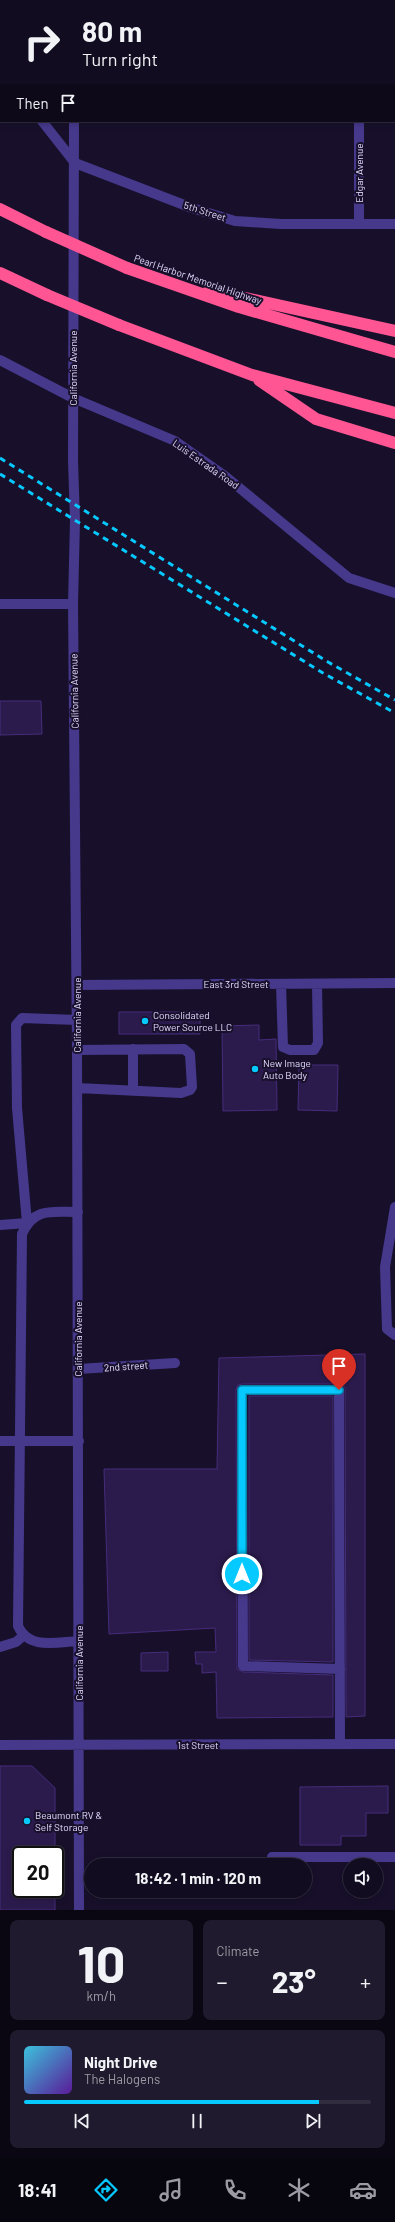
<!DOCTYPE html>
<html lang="en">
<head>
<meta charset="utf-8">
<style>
  :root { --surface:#120c20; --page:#1f1a2d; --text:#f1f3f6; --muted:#9c9ba5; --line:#312c3e; --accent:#06c9ff }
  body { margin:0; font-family:Barlow,sans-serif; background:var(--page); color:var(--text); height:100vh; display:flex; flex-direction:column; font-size:15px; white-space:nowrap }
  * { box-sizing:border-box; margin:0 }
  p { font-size:13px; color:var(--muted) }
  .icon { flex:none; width:22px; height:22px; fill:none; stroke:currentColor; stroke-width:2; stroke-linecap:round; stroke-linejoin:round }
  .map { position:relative; height:1910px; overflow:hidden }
  .details { display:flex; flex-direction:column; gap:10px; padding:10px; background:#0a0712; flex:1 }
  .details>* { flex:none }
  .hud { position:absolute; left:0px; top:0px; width:395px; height:122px; box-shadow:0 2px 6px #0003,0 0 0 1px var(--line); background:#120c20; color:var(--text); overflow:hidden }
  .buttons { position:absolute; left:343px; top:1858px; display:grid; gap:8px }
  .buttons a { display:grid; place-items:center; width:40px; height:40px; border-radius:50%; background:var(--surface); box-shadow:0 2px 6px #0003,0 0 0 1px var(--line); font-size:20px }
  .speed { position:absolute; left:12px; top:1846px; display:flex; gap:8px; font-size:20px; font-weight:700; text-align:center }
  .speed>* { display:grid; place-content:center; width:52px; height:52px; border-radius:50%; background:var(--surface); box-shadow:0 2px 6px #0003,0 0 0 1px var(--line); line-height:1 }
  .speed .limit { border:2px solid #111; border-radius:6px; background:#fff; color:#111 }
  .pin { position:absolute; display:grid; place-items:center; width:34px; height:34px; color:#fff; margin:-41px -17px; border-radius:50% 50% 50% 0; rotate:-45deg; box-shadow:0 0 4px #0007 }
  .pin .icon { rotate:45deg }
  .me { position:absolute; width:44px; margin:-22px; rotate:0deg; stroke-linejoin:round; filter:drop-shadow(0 0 3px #0008) }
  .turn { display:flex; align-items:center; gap:14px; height:84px; padding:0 16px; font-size:18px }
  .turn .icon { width:52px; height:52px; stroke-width:2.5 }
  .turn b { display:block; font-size:28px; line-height:34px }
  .then { display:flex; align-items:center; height:38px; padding:0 16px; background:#0003; gap:8px; font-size:15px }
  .big { font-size:30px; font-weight:700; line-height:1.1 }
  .details .widget { flex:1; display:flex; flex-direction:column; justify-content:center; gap:6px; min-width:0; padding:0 14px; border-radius:8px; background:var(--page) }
  .details .dial { align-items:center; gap:0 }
  .dial b { font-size:52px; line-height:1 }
  .song { display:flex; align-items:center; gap:12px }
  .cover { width:48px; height:48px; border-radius:6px; background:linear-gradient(135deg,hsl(190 70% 55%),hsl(270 70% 35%)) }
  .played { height:4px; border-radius:2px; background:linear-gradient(90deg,var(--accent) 85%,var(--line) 85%) }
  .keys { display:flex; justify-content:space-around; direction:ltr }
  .heat { display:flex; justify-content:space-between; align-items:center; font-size:22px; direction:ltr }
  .details .tiles { flex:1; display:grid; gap:10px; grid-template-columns:1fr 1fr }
  .widget:last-child { grid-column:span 2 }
  .trip { position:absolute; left:84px; top:1858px; width:228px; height:40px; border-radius:20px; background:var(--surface); box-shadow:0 2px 6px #0003,0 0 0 1px var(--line); font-weight:700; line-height:40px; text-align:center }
  .dock { display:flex; height:64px; justify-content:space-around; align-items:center; background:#07050d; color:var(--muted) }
  .dock .icon { width:28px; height:28px }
  .dock .active { color:var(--accent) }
  .dock b { font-size:18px; color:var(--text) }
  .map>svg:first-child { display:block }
  .building { fill:#2b1b4d; stroke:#452c7a }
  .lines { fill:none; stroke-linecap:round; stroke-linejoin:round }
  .minor { stroke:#46398c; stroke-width:10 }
  .highway { stroke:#ff5593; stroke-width:12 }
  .rail { stroke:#06c9ff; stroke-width:3; stroke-dasharray:6 5; stroke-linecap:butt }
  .highway-bridge { stroke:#ff5593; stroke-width:12 }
  .route-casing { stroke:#0483a6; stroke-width:10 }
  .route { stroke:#06c9ff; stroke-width:7 }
  .poi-dot { fill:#06c9ff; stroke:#18102b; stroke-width:1.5 }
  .labels { text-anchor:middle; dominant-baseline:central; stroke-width:4; stroke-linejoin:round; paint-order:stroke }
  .street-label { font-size:10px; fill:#e3daff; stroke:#18102b }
  .poi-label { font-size:10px; fill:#e3daff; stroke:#18102b; text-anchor:start }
</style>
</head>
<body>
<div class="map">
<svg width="395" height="1910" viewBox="0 0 395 1910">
  <rect width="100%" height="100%" fill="#18102b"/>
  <path class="building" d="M0 701H41L42 734 0 735Z
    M119 1012H200V1034H119Z
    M259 1025V1040L276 1039 277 1110 223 1111 222 1026Z
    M299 1065H338L337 1111 298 1110Z
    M365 1354V1716L346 1717 345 1387 339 1384H242L238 1385 236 1390 237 1669 243 1672 333 1675V1717L217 1718 216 1672 202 1673V1664H196L195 1652H216L215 1628 109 1634 104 1469H217L219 1358Z
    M249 1396H333V1662L249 1660Z
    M168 1652V1671H141V1653Z
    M0 1766H32L55 1788V1855H21V1889H55V1910H0Z
    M388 1786V1813H366V1836H341V1845H300V1787Z"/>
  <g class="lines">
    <path class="minor" d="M215 0V1
      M358 0V1
      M76 1V0
      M0 82 1 83
      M394 111H395
      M42 121 75 163 192 208 235 221 281 224H395
      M74 121 73 461 75 520 73 604 77 1050 79 1910
      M359 121V224
      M0 360 73 398 175 441 225 476 349 578 395 593
      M0 604H73
      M281 984 283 1047 290 1050H314L318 1043 317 984
      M77 985 395 983
      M77 1050 184 1049 190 1054 192 1087 190 1090 181 1093 77 1088
      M133 1091V1049
      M395 1207 385 1267 387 1329 395 1335
      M78 1212C52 1212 34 1207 22 1234L18 1626C29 1650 56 1642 79 1641
      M0 1225 27 1223 17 1108 16 1025 22 1018 77 1020
      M78 1369 175 1363
      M0 1441H79
      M0 1647 16 1642 23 1636
      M340 1669 243 1666 242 1390H339L340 1744
      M0 1745 395 1744
      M272 1857H395"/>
    <path class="highway" d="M0 209 46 232
      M127 268 239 307 395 352
      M0 273 47 295
      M209 290 395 331
      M119 325 252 375 395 413
      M259 380 316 419 395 443"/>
    <path class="rail" d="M0 458 328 662 395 700
      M0 474 323 673 395 713"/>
    <path class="highway-bridge" d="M46 232 127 268
      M47 295 119 325"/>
  </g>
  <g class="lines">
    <defs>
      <path id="route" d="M242 1574V1390H339"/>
    </defs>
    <use href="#route" class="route-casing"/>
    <use href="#route" class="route"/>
  </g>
  <g class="poi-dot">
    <circle cx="145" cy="1021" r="4"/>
    <circle cx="255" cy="1069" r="4"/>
    <circle cx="27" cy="1821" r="4"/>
  </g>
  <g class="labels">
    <g class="street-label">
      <text transform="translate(359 173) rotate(-90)">Edgar Avenue</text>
      <text transform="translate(205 211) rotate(18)">5th Street</text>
      <text transform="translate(198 279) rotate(19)">Pearl Harbor Memorial Highway</text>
      <text transform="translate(73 368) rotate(-90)">California Avenue</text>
      <text transform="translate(206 464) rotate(35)">Luis Estrada Road</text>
      <text transform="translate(74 691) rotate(-91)">California Avenue</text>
      <text x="236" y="984">East 3rd Street</text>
      <text transform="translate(77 1015) rotate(-90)">California Avenue</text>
      <text transform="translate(78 1339) rotate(-90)">California Avenue</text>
      <text transform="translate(126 1366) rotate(-4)">2nd street</text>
      <text transform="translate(79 1663) rotate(-90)">California Avenue</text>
      <text x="198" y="1745">1st Street</text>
    </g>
    <g class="poi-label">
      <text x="153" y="1015">Consolidated<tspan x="153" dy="12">Power Source LLC</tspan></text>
      <text x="263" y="1063">New Image<tspan x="263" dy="12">Auto Body</tspan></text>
      <text x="35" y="1815">Beaumont RV &amp;<tspan x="35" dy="12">Self Storage</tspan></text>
    </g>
  </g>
</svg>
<div class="buttons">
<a><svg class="icon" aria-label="sound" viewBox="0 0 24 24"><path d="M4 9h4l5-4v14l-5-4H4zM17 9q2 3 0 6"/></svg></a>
</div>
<div class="speed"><div class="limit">20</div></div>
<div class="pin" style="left:339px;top:1390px;background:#d93025"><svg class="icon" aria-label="arrive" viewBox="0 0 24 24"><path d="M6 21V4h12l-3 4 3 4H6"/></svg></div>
<svg class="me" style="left:242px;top:1574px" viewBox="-20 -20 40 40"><circle r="17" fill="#06c9ff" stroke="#fff" stroke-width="3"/><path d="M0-11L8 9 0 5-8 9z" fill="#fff"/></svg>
<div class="trip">18:42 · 1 min · 120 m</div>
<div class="hud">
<div class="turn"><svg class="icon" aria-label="right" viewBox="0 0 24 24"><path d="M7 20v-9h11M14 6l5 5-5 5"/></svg><div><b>80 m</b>Turn right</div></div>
<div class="then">Then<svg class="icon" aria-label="arrive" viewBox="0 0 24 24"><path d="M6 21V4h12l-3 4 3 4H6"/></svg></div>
</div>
</div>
<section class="details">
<div class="tiles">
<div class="widget dial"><b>10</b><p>km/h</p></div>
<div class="widget"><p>Climate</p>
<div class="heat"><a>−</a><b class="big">23°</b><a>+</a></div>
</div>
<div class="widget">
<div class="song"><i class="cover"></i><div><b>Night Drive</b><p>The Halogens</p></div></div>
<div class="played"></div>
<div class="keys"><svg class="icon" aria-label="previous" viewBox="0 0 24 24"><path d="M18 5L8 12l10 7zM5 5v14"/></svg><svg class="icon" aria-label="pause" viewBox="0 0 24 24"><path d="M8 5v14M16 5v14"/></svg><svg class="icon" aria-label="next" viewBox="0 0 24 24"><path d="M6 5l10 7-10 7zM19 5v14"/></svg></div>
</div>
</div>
</section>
<nav class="dock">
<b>18:41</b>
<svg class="icon active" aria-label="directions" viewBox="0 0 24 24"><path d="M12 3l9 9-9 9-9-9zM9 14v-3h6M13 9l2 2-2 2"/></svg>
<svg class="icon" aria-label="music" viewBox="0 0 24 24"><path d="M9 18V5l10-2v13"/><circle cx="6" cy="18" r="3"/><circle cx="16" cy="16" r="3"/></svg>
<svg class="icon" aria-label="phone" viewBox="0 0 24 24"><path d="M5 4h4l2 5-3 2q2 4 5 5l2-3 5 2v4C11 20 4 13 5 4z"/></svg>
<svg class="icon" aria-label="climate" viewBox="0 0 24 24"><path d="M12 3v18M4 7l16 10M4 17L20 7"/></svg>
<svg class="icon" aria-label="car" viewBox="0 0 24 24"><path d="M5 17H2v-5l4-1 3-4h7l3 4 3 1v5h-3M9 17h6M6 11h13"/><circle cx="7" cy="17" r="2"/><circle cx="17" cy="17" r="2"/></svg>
</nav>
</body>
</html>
